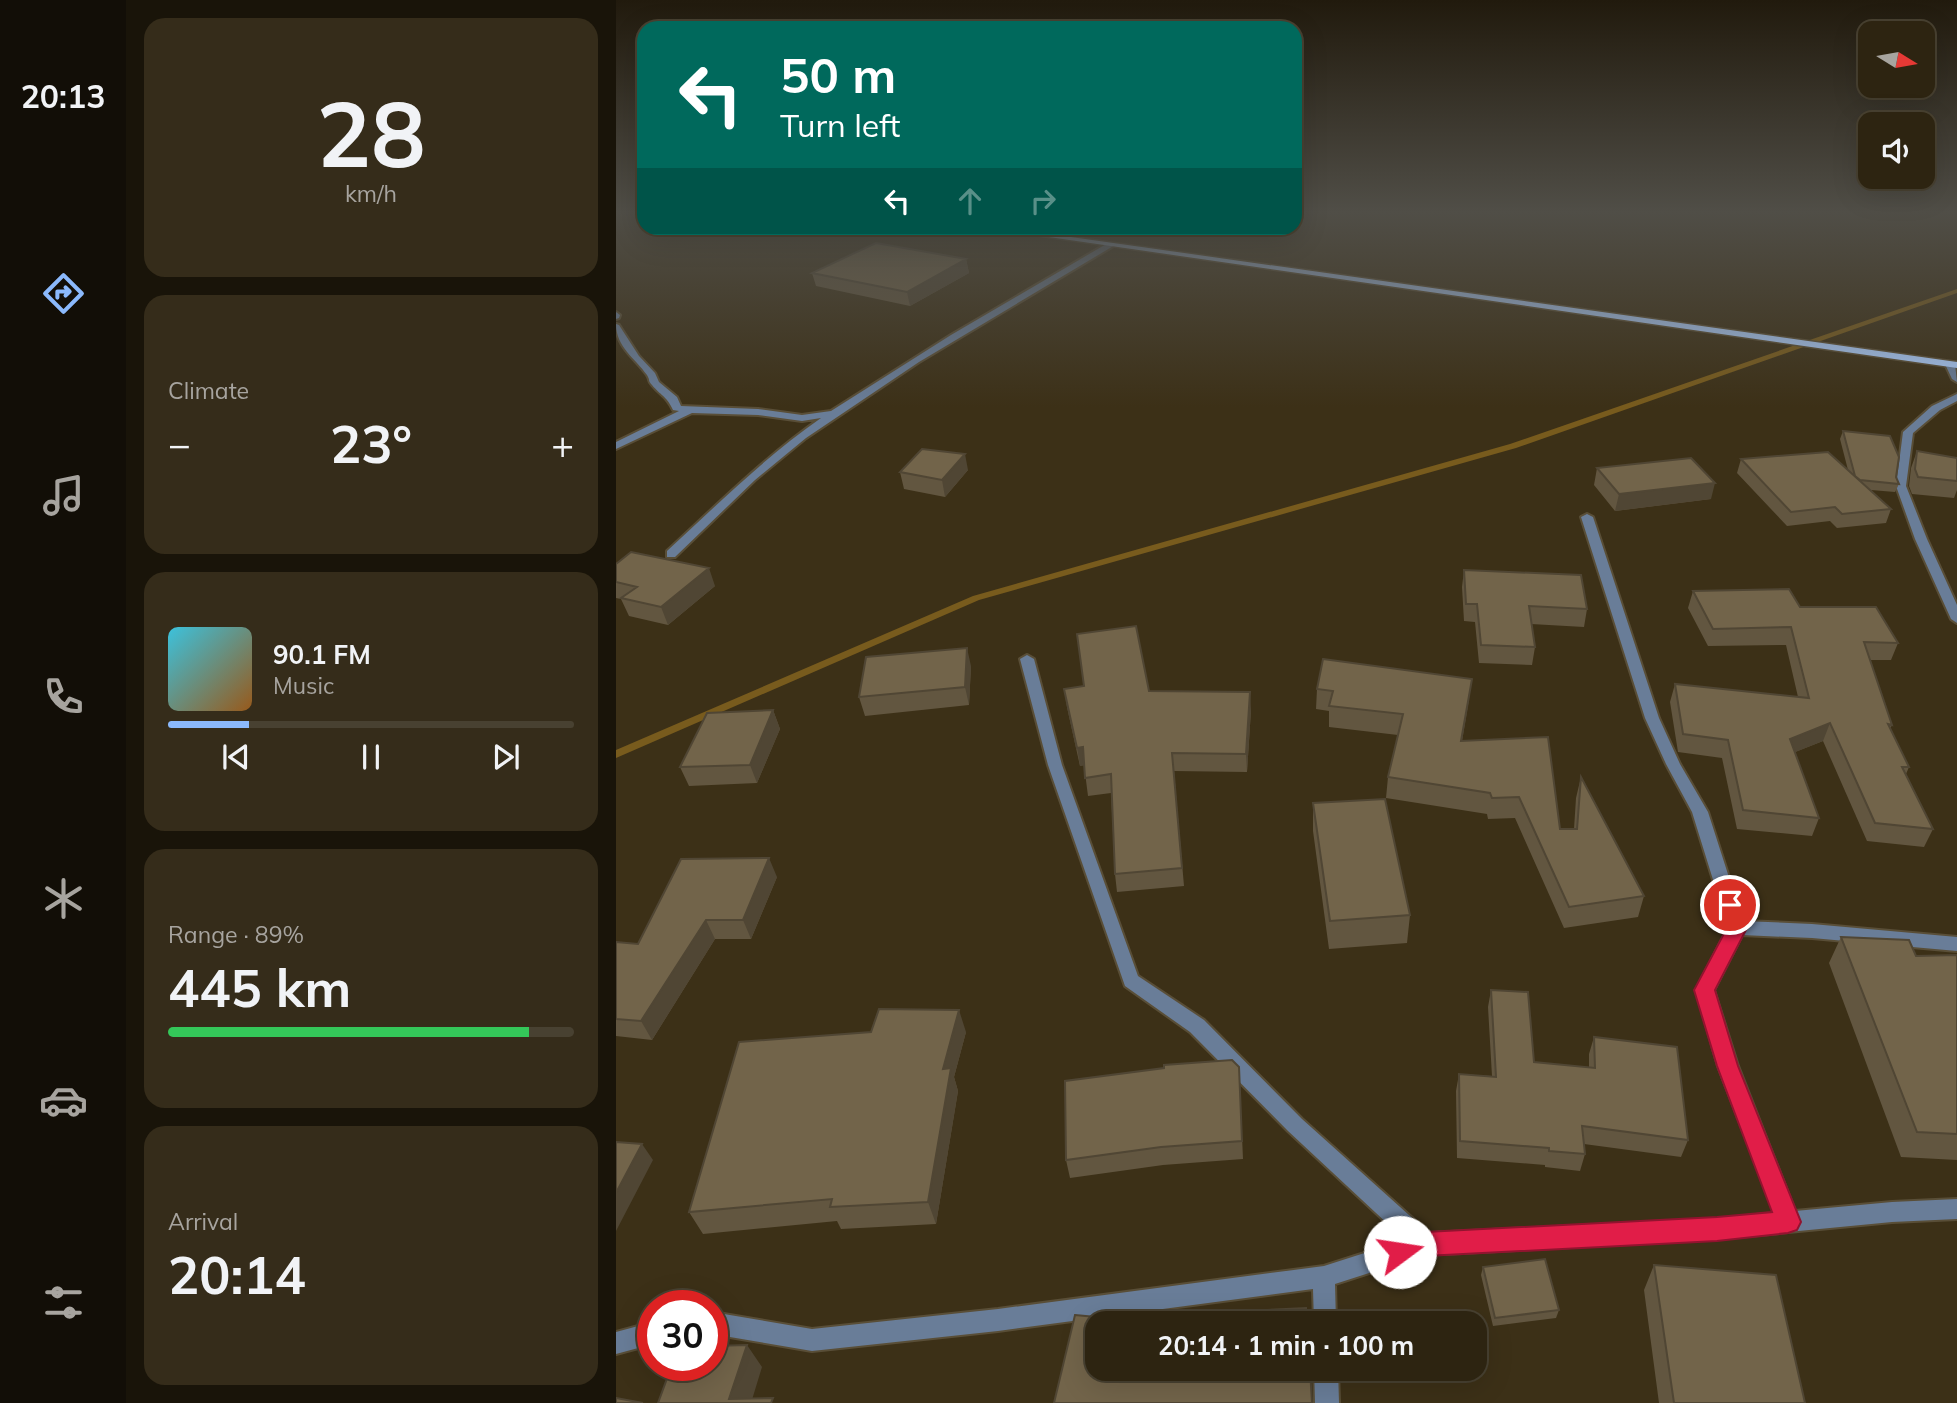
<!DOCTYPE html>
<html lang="en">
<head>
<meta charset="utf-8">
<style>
  :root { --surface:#2d2411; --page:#352c1a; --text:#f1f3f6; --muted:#a7a49f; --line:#484131; --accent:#8bb9fc }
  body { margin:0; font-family:Mulish,sans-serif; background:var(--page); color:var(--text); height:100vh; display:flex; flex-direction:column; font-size:26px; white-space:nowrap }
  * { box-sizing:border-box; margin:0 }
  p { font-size:23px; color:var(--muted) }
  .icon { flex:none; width:38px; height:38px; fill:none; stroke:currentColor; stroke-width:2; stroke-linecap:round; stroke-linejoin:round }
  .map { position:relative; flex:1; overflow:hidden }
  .sheet { display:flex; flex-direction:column; gap:18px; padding:18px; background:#191409; width:490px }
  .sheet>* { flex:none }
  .top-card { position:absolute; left:21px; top:21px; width:665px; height:214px; border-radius:21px; box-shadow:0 7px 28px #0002,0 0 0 2px var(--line); background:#00695c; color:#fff; overflow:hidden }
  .needle { width:46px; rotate:101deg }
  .fabs { position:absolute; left:1242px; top:21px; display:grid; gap:14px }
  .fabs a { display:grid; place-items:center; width:77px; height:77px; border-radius:14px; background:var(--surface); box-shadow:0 7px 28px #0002,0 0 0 2px var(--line); font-size:35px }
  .speed { position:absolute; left:21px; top:1290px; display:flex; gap:14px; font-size:35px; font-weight:700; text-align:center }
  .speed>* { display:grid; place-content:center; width:91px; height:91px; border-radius:50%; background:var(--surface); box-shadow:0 7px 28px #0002,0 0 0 2px var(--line); line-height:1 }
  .speed .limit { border:10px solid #d22; background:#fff; color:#111 }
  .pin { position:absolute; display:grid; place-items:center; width:60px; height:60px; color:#fff; margin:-30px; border:4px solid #fff; border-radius:50%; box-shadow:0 2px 7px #0007 }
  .me { position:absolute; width:77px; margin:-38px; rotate:76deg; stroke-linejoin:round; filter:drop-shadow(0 0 5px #0008) }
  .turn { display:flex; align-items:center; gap:24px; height:147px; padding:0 28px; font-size:32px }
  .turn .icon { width:91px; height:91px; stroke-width:2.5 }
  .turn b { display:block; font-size:49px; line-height:60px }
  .lanes { display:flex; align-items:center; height:66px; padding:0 28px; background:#0003; justify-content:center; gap:35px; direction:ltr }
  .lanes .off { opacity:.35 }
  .big { font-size:52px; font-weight:700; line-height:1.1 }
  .sheet .card { flex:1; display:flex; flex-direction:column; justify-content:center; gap:10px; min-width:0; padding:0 24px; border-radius:21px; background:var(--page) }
  .sheet .dial { align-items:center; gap:0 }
  .dial b { font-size:91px; line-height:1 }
  .song { display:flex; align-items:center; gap:21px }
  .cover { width:84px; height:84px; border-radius:10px; background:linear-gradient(135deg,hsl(190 70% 55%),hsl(30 70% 35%)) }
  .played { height:7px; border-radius:4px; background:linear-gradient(90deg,var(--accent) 20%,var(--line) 20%) }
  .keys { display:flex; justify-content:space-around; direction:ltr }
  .heat { display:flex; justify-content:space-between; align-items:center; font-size:38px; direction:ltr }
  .charge { height:10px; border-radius:5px; background:linear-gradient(90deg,#34c759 89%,var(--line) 0) }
  .trip { position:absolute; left:469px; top:1311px; width:402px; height:70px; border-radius:21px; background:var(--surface); box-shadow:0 7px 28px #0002,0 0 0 2px var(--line); font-weight:700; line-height:70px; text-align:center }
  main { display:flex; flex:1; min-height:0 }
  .menu { display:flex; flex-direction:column; width:126px; justify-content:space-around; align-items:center; background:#120e07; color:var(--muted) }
  .menu .icon { width:49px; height:49px }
  .menu .active { color:var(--accent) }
  .menu b { font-size:32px; color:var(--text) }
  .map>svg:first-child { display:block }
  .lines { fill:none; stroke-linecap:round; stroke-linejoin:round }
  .stream { fill:#785b1d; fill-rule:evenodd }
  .minor-casing { stroke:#594e37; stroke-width:4 }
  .primary-casing { stroke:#594e37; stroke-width:3 }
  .minor { fill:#697d98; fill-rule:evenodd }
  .primary { fill:#a7c7f5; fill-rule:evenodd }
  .wall { fill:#625640 }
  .shaded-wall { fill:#504634 }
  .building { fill:#72644a; stroke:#504634; stroke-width:2 }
  .route { fill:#e11d48; stroke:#92132f; stroke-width:2 }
</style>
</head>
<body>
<main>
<nav class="menu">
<b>20:13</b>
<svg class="icon active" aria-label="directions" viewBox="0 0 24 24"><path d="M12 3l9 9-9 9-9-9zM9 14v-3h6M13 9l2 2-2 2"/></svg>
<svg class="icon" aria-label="music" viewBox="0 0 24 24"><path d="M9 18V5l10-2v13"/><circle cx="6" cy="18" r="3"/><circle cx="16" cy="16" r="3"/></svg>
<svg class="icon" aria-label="phone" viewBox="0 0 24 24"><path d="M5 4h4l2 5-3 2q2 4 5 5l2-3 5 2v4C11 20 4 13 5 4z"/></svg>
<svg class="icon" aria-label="climate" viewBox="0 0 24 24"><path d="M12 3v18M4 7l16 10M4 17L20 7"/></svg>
<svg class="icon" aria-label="car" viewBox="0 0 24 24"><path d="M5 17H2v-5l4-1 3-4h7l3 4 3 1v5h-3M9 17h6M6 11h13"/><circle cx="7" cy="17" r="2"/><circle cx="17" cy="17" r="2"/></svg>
<svg class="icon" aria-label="filters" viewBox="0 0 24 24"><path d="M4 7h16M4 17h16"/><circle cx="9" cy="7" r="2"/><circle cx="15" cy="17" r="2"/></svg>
</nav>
<section class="sheet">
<div class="card dial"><b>28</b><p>km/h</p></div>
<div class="card"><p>Climate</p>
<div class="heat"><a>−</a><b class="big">23°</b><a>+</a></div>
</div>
<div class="card">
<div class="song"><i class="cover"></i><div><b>90.1 FM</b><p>Music</p></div></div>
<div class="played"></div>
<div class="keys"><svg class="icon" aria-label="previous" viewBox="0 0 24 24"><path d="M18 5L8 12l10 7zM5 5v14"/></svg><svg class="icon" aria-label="pause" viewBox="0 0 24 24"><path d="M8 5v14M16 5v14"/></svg><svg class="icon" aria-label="next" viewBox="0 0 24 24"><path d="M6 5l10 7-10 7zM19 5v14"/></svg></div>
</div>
<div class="card"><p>Range · 89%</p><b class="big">445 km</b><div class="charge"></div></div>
<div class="card"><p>Arrival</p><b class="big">20:14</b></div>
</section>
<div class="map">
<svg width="1341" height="1403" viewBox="0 0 1341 1403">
  <rect width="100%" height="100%" fill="#3c3017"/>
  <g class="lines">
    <path class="stream" d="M1341 289V293L900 448 363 600 0 758V750L357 596 894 444Z"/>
    <defs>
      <path id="minor" d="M492 243 499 245 303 362 190 438 139 480 59 557H51V551C101 505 149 457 205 418L186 421 142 415 76 413 0 449V442L63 411 57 410C50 395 45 396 36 385 31 379 35 382 31 375 19 358 0 347 0 324L3 325 23 356 39 373 43 382 61 397 65 406 142 409 186 415 215 411 335 335Z
        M0 312 4 315 3 318 0 319Z
        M1331 362 1339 364 1341 382 1336 379 1329 364Z
        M1341 394V401L1324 410 1297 433 1290 486 1311 539 1341 605V623L1335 619 1299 539 1280 486 1287 432 1316 406Z
        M971 514 977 517 1043 718 1064 764 1092 812 1127 921 1196 924 1341 937V951L1196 938 1126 935 1098 990 1122 1066 1179 1211 1276 1202 1341 1199V1219L1276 1222 1101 1239 809 1255 719 1284 720 1323H698L697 1289 382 1331 196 1351 96 1334V1312L196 1329 382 1309 708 1266 789 1240 672 1131 574 1032 509 986 432 765 404 659 411 655 418 659 446 765 522 976 588 1020 686 1119 813 1233 1101 1219 1159 1213 1102 1066 1080 990 1112 928 1076 812 1050 764 1029 718 965 517Z
        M37 1322V1344L0 1354V1332Z
        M698 1368H722L723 1403H699Z"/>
      <path id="primary" d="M370 228H391L1341 362V368Z"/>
    </defs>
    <use href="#minor" class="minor-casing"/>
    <use href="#primary" class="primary-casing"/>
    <use href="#minor" class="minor"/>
    <use href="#primary" class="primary"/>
  </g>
  <path class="wall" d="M350 259 353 273 294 306 200 286 196 273Z
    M1227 431 1280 477 1283 484 1279 492 1255 490 1275 509 1270 523 1221 528 1214 521 1171 526 1121 473 1125 459 1232 470 1224 439Z
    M1301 451 1341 458V490L1338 498 1296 494 1293 486 1295 468Z
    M981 468 1095 499 999 511 978 485Z
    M352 470 329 497 288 489 284 472Z
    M0 564 99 586 52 625 13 616 5 599 0 598Z
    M848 570 971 609 968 627 915 624 919 647 916 665 863 663 859 622 848 621 846 587Z
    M1077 591 1184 607 1282 643 1275 660H1254L1276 725 1274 729 1293 767 1290 774 1317 829 1308 847 1251 841 1207 741 1179 752 1203 818 1196 836 1121 829 1106 758 1062 752 1054 702 1059 684 1182 697 1170 645 1092 646 1072 608Z
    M355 666 353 705 249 716 243 697Z
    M448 689 533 691 635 710 631 772 558 771 568 886 501 892 499 874 495 793 472 796 468 765 464 766 451 707Z
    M701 689 853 699 846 741 944 829H958L960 798 965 777 1028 896 1022 917 948 928 899 818 872 819 871 814 770 798 772 777 782 735 713 727V711L700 709Z
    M157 710 164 729 141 783 73 786 64 767Z
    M697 803 794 915 791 943 713 949 697 831Z
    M161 877 135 939H99L36 1040 0 1036V942L22 944Z
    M1225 937 1300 956 1341 955V1160L1285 1157 1213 963Z
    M875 990 918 1062 973 1068V1054L978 1037 1072 1140 1065 1157 968 1144 969 1154 964 1171 929 1167V1165L841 1158 840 1091 843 1074 876 1076 872 1007Z
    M350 1032 338 1077 342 1091 320 1224 225 1229 221 1221 87 1234 73 1212Z
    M623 1067 627 1159 547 1165 454 1178 450 1160Z
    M1038 1265 1189 1403H1043L1028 1290Z
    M867 1267 943 1310 940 1318 877 1326 865 1275Z"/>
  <path class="shaded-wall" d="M350 259 353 273 294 306 291 292Z
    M349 454 352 470 329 497 326 480Z
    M1099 483 1095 499 999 511 1003 494Z
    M93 568 99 586 52 625 45 607Z
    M351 648 355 666 353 705 349 687Z
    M856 679 853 699 842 762 845 741Z
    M634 692 635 710 631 772 630 754Z
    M157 710 164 729 141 783 134 765Z
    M1214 723 1207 741 1167 757 1174 739Z
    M467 747 470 765 464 766 461 748Z
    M153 858 161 877 135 939 127 920Z
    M90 920 99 939 36 1040 25 1021Z
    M343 1010 350 1032 338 1077 342 1091 320 1224 312 1202 327 1069Z
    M26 1144 37 1160 0 1231V1193Z
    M131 1345 146 1367 135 1403 113 1399Z"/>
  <path class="building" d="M260 243 350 259 291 292 196 273Z
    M1227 431 1274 436 1283 457 1280 477 1283 484 1244 480 1239 476Z
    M306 449 349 454 326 480 284 472Z
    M1301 451 1341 458V481L1302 477 1299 469Z
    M1212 452 1275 509 1226 514 1219 507 1175 512 1125 459Z
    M1075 458 1099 483 1003 494 981 468Z
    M15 552 93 568 45 607 5 598 21 587 0 582V564Z
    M848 570 965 575 971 609 913 606 919 647 865 645 861 604H850Z
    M1173 589 1184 607H1260L1282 643 1248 642 1276 725 1272 724 1293 767H1286L1317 829 1259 823 1214 723 1174 739 1203 818 1127 810 1112 740 1067 734 1059 684 1193 698 1175 627 1097 629 1077 591Z
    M520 626 533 691 634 692 630 754 556 753 566 868 499 874 495 774 469 778 467 747 461 748 448 689 468 686 461 634Z
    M351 648 349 687 243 697 250 657Z
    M707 659 856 679 845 741 932 737 944 829H961L965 777 1028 896 953 907 903 797 876 798 874 793 772 777 787 714 713 706 717 691 701 689Z
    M157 710 134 765 64 767 91 713Z
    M769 799 794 915 714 921 697 803Z
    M153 858 127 920H90L25 1021 0 1019V942L22 944 65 859Z
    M1225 937 1293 940 1300 956 1341 955V1134L1301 1132Z
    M875 990 912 992 918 1062 979 1068 978 1037 1061 1047 1072 1140 966 1126 969 1154 933 1151V1148L844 1141 843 1074 880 1077Z
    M263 1009 343 1010 327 1069 335 1068 312 1202 214 1207 216 1199 73 1212 123 1042 255 1032Z
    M616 1060 623 1067 626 1141 545 1147 450 1160 449 1081 548 1068V1065Z
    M0 1142 26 1144 0 1193Z
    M929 1259 943 1310 879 1318 867 1267Z
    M1038 1265 1160 1275 1189 1403H1058Z
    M690 1308 691 1323H585L586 1313Z
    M459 1315 544 1323H481V1368H694L696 1403H438Z
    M131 1345 113 1399 157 1398 155 1403H42L56 1365H96V1346Z
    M0 1398 27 1403H0Z"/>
  <linearGradient id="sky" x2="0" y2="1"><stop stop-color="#211a0d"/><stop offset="0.52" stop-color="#504e47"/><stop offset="1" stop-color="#504e47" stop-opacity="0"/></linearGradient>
  <rect width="1341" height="407" fill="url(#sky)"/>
  <path class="route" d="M1114 897 1121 899 1131 928 1099 990 1122 1066 1185 1222 1181 1230 1172 1233 1101 1241 809 1256 784 1264 775 1261 771 1252 775 1243 809 1232 1101 1217 1156 1212 1101 1066 1078 990 1111 928 1104 905 1107 899Z"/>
</svg>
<div class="fabs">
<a><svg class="needle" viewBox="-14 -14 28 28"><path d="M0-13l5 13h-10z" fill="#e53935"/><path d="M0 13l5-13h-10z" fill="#a7a49f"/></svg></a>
<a><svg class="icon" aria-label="sound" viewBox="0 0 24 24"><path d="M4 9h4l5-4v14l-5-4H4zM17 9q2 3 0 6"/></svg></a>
</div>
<div class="speed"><div class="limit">30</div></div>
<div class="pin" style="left:1114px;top:905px;background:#d93025"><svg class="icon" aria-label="arrive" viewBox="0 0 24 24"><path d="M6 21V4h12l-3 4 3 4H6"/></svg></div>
<svg class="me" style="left:784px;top:1252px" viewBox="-20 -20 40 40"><circle r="19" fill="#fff"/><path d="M0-13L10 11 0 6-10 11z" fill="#e11d48"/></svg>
<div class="trip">20:14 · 1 min · 100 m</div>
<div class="top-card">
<div class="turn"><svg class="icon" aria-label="left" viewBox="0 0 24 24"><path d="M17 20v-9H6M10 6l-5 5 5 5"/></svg><div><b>50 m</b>Turn left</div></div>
<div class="lanes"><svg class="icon" aria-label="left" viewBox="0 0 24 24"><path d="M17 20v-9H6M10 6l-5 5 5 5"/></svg><svg class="icon off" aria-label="ahead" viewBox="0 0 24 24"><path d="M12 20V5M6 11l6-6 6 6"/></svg><svg class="icon off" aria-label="right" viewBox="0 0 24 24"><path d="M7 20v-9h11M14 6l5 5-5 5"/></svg></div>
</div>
</div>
</main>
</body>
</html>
